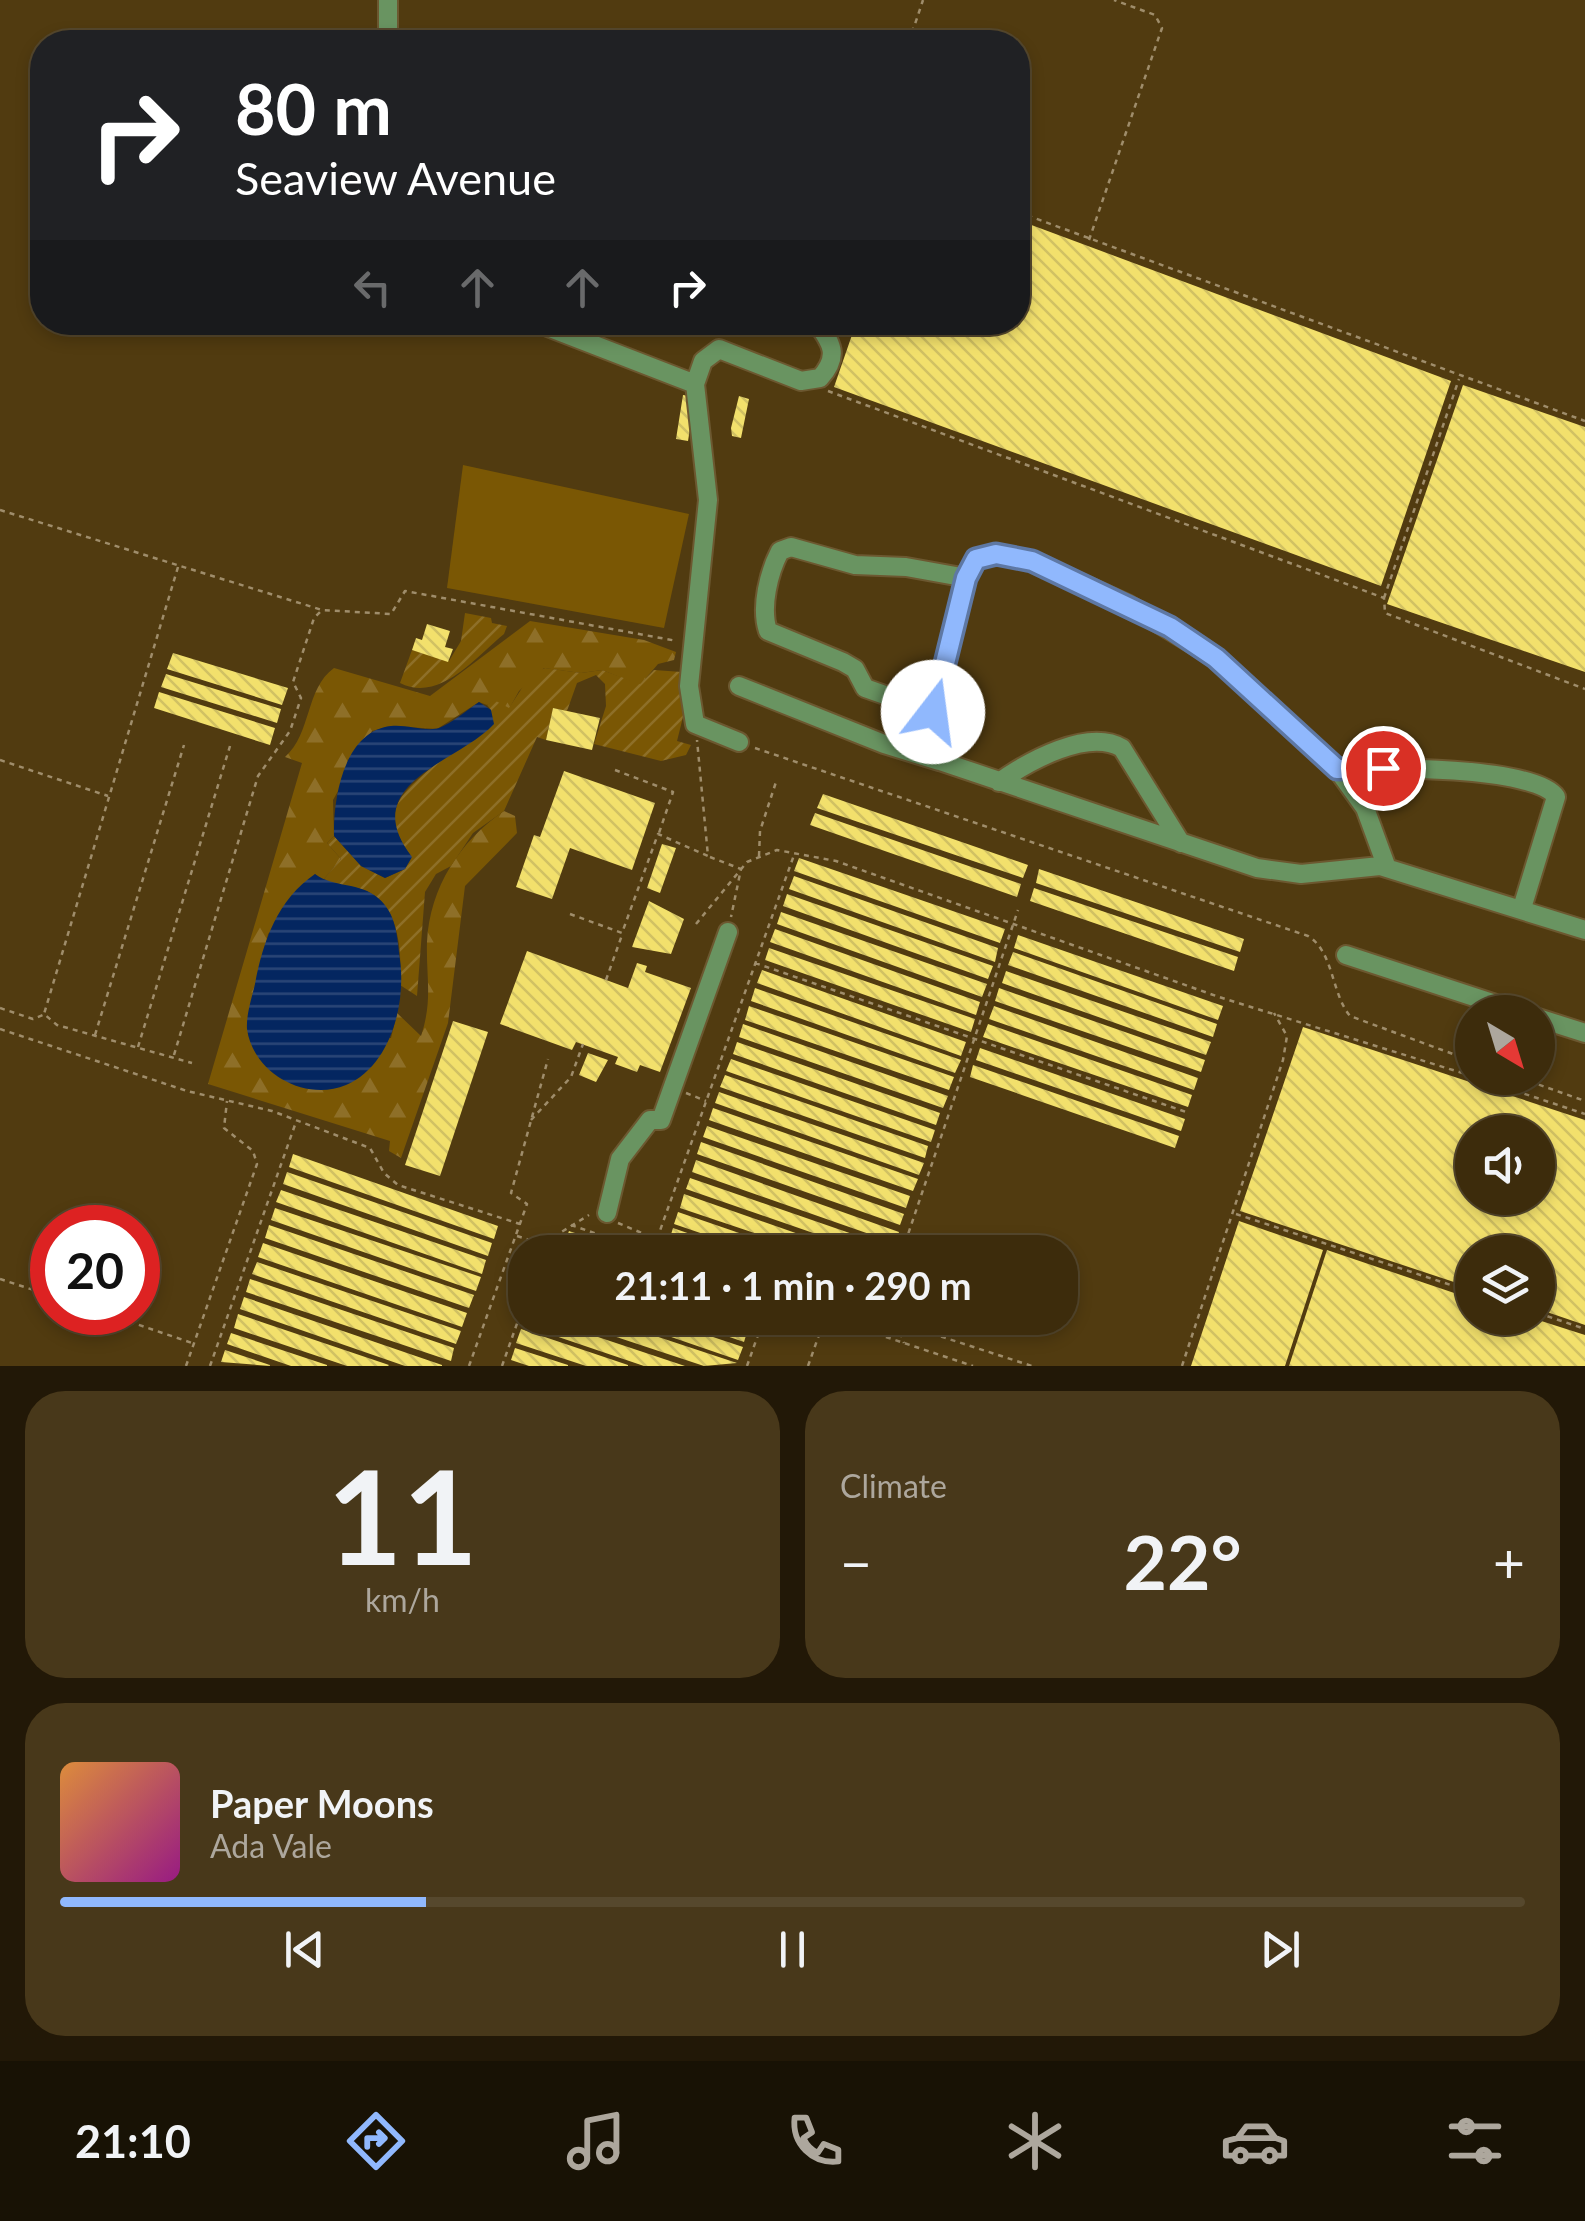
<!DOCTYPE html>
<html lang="en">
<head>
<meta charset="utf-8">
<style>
  :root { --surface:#3d2c0c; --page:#48381a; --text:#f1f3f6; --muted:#ada79d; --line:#56482d; --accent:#90b8fd }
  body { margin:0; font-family:Lato,sans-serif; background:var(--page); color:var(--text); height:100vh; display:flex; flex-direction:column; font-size:38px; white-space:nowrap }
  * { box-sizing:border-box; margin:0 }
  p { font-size:32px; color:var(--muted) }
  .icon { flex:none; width:55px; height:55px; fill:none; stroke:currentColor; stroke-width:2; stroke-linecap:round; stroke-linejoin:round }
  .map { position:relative; height:1366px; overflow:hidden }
  .side { display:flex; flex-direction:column; gap:25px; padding:25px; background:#221807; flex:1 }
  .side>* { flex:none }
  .hud { position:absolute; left:30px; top:30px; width:1000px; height:305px; border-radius:40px; box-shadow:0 5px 15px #0003,0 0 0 2px var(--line); background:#202124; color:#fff; overflow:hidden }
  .needle { width:65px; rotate:142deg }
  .fabs { position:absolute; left:1455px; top:995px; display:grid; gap:20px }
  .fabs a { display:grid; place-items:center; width:100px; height:100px; border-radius:50%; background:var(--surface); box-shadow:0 5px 15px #0003,0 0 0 2px var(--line); font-size:50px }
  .speed { position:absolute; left:30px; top:1205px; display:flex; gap:20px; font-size:50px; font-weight:700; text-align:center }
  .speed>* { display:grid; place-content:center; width:130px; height:130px; border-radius:50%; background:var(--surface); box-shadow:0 5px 15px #0003,0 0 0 2px var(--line); line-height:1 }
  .speed .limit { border:15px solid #d22; background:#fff; color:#111 }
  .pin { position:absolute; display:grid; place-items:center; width:85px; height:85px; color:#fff; margin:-42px; border:5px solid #fff; border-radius:50%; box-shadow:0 2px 10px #0007 }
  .me { position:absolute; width:110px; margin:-55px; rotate:15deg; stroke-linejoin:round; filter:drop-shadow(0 0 8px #0008) }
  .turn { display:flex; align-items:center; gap:35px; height:210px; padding:0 40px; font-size:45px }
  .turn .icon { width:130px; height:130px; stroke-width:2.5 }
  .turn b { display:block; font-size:70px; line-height:85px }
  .lanes { display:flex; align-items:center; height:95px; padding:0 40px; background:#0003; justify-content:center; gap:50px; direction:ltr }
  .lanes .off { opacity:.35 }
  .big { font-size:75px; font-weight:700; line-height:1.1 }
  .side .card { flex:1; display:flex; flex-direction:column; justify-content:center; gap:15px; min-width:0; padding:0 35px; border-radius:40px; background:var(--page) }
  .side .dial { align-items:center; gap:0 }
  .dial b { font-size:130px; line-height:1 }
  .song { display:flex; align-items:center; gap:30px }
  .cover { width:120px; height:120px; border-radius:15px; background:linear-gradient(135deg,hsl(30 70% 55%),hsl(310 70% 35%)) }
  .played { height:10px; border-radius:5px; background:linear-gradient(90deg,var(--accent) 25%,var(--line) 25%) }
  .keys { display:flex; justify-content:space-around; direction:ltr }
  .heat { display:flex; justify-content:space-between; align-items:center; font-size:55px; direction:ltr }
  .side .tiles { flex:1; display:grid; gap:25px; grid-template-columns:1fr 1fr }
  .card:last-child { grid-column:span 2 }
  .trip { position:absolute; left:508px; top:1235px; width:570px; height:100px; border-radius:40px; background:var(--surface); box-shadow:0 5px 15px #0003,0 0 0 2px var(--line); font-weight:700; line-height:100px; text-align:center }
  .dock { display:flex; height:160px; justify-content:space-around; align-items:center; background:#181205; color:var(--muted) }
  .dock .icon { width:70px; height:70px }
  .dock .current { color:var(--accent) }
  .dock b { font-size:45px; color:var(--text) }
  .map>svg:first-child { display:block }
  .forest { fill:url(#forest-firs) }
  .garden { fill:url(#garden-furrows) }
  .pitch { fill:#7a5704 }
  .water { fill:url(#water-rules) }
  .building { fill:url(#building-back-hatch); fill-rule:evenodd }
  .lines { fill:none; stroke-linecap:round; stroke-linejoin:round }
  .minor-casing { stroke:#6c5830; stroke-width:22 }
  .path { stroke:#9f8d6b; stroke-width:2.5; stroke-dasharray:5 5; stroke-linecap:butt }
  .minor { stroke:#699461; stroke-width:18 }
  .route-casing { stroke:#5e78a4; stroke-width:25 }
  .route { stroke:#90b8fd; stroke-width:18 }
</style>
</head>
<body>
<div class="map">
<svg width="1585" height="1366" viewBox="0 0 1585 1366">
  <defs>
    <pattern id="forest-firs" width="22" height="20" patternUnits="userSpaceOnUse" patternTransform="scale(2.5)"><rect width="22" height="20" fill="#7a5704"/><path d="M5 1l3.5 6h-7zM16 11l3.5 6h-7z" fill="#8e6f28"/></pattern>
    <pattern id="garden-furrows" width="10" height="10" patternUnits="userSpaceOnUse" patternTransform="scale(2.5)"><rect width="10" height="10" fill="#7a5704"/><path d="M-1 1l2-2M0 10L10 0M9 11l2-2" fill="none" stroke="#8e6f28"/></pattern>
    <pattern id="water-rules" width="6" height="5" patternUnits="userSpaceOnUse" patternTransform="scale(2.5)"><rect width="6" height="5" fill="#042660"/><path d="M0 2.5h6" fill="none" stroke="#2a4676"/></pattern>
    <pattern id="building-back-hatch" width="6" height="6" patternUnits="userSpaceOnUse" patternTransform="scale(2.5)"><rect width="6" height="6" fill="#f2e06c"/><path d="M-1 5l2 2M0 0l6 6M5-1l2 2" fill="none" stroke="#d1c163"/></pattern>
  </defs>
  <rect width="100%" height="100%" fill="#513b10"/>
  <path class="forest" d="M530 621 644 640 676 652 674 660 658 664 640 685 602 670 581 673 544 668 519 691 509 709 494 701 487 705 479 702 437 729 391 726 372 731 333 800 334 836 327 843 341 859 323 880 315 874 268 934 247 1027 391 1038 397 1013 421 1036C433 1000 426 978 427 942 430 887 460 841 504 811L515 816 517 833 465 886 448 1023 401 1158 389 1151 390 1141 208 1084 302 763 285 757C312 733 305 689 334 668L430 696Z"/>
  <path class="garden" d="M465 613 491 618 492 623 507 626 504 634C475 658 439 703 400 683L412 650 449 661 461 641Z
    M545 668 581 673 602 670 640 684 654 670 682 672 687 701 677 741 691 745 686 755 661 761 594 744 606 706 605 684 596 675 577 683 567 711 553 708 546 740 537 737 504 811 473 833 451 866 436 874 425 892 417 996 400 985C402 951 400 901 361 889 348 885 334 887 323 880L341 859 327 843 334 836 361 866 385 878 405 869 411 856C372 805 411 787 446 755 462 741 476 725 491 710L487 705 494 700 509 708 531 674Z"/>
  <path class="pitch" d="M463 465 689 514 664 628 447 588Z"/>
  <path class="water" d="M479 702 491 710 494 724C458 763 355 783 412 857L405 869 385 878 361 866 334 836C333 798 344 731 391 726 406 724 426 732 439 728 452 723 467 710 479 702Z
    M315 874C334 888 360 882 378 898 397 914 397 937 400 960 406 1003 391 1066 346 1085 305 1102 253 1073 247 1029 246 1015 252 997 255 984 263 941 278 899 315 874Z"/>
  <path class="building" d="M1018 220 1451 381 1381 586 834 387 853 332 829 322H1018Z
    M1463 385 1585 427V672L1387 604Z
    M683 395 695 397 688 441 676 439Z
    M739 396 749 399 741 438 732 436 731 428Z
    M427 624 450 631 445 647 453 649 448 662 412 650 416 638 422 640Z
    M173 653 288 688 282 705 167 669Z
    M166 674 281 709 277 723 161 687Z
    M159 692 275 728 270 745 154 708Z
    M553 708 600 718 592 750 546 740Z
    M564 771 655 803 632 870 570 848 552 899 516 887 534 835 540 837Z
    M823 794 1028 865 1023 878 817 808Z
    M815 813 1021 884 1017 897 810 825Z
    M662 844 676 848 660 893 647 888Z
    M799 858 1005 929 1000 943 794 871Z
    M1039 869 1244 939 1240 952 1036 883Z
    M794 876 998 948 995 962 789 889Z
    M1034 888 1238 957 1234 971 1030 901Z
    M787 894 993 966 988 979 783 906Z
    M649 901 684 919 671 954 632 947Z
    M781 912 987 984 982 997 777 924Z
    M775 929 980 1002 976 1015 770 942Z
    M1018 935 1223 1006 1218 1020 1014 948Z
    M769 948 975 1019 971 1032 765 960Z
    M527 951 628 988 637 963 647 966 645 972 691 988 660 1072 640 1065 637 1072 615 1064 618 1057 576 1042 572 1050 500 1024Z
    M1013 952 1217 1024 1213 1037 1008 965Z
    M762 970 966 1042 961 1056 757 983Z
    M1006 971 1211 1042 1206 1055 1002 983Z
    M755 988 961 1060 955 1073 751 1001Z
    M999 988 1205 1060 1201 1072 995 1001Z
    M749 1006 954 1077 949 1090 745 1020Z
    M994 1006 1198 1078 1194 1090 989 1019Z
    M453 1021 488 1032 440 1176 405 1165Z
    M743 1024 948 1096 943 1108 739 1037Z
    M988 1024 1192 1095 1188 1107 983 1037Z
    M1303 1027 1585 1120V1325L1538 1309V1252H1472V1288L1240 1211ZM1472 1132H1538V1198H1472Z
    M737 1042 940 1113 936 1125 733 1054Z
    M980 1048 1185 1119 1181 1131 976 1060Z
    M588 1053 608 1060 596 1082 579 1075Z
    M731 1059 935 1130 931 1142 726 1071Z
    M973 1065 1179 1136 1175 1148 970 1077Z
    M725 1075 928 1146 925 1158 720 1087Z
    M719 1092 924 1163 919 1175 715 1103Z
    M713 1108 918 1179 913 1191 709 1120Z
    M707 1126 910 1196 906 1208 703 1137Z
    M701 1142 904 1214 900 1225 697 1154Z
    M293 1154 498 1226 494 1239 289 1167Z
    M696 1160 899 1232 895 1243 692 1172Z
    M287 1172 492 1243 488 1256 283 1184Z
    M690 1178 893 1248 891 1252H868L686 1189Z
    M281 1190 486 1260 482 1274 276 1202Z
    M684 1194 850 1252H811L680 1208Z
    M275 1208 481 1277 476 1291 271 1220Z
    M678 1212 795 1252H756L674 1224Z
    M1239 1221 1323 1250 1285 1366H1191Z
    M269 1225 474 1295 469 1308 265 1238Z
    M673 1228 742 1252H703L669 1241Z
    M569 1231 632 1252H590L564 1244Z
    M263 1243 467 1313 462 1327 258 1257Z
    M1327 1250 1472 1299V1318H1532L1585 1335V1366H1289Z
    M257 1262 461 1331 456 1344 252 1274Z
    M250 1279 454 1348 451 1361 246 1292Z
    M244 1297 442 1365V1366H405L240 1309Z
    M238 1314 389 1365 388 1366H347L234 1328Z
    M526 1318H541L685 1366H644L523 1325Z
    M559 1318H601L737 1363 704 1366Z
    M616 1318H656L743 1347 738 1360Z
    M674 1318H714L748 1329 744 1342Z
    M521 1329 628 1365V1366H586L516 1343Z
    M231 1333 327 1365V1366H291L227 1344Z
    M515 1348 568 1365V1366H529L511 1360Z
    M225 1350 270 1365V1366L221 1362Z"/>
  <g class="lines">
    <defs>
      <path id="minor" d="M388 42V0
        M535 322 695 384 708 500 689 686 695 724 739 742
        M695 384 703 361 719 349 801 381 820 378C840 356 832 343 816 322
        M739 686 884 744 939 761
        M933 712 865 688 855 669 843 662 768 631C760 607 769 572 780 551L791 547 855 565 906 567 967 578
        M1337 769C1377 767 1536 766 1556 797L1522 908
        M999 782C1029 761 1088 728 1122 748L1181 843
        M1387 868 1365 808 1337 769 1216 658 1127 604 1032 561 997 554 976 559 967 578 929 727 930 745 940 761 1257 868 1301 874 1380 866 1585 930
        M1346 955 1520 1012
        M1538 1018 1585 1033
        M607 1213 620 1159 650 1120H661L728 932"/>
    </defs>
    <use href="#minor" class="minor-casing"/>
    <path class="path" d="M909 42 923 0
      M1018 212 1585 421
      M1089 240 1162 28 1155 15 1114 0
      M828 391 1384 598 1385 613 1585 689
      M0 510 322 610 391 614 405 591 677 641
      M178 567 44 1014 57 1025 192 1063
      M1384 598 1459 379
      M755 748 1308 936C1334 952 1331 993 1350 1016L1472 1061
      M0 760 108 796
      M615 770 673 792 659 833
      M759 856 760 831 776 782
      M710 857 741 869 731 917
      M570 914 622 933 658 834 708 856 697 740
      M696 924 747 862 777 850 836 861 1219 997 1472 1076
      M755 963 1186 1112
      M606 980 622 935
      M0 1008 33 1019 43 1015
      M0 1029 187 1091 272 1111 370 1148 384 1173 398 1185 520 1224
      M95 1035 184 745
      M138 1047 230 746
      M174 1055 258 776 290 731 301 698 293 682 314 618 321 611
      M1477 1078 1585 1114
      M1520 1078 1585 1101
      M686 1093 706 1101
      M531 1120 571 1077 583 1044
      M1236 1214 1472 1292
      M618 1223 687 1252
      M571 1225 650 1252
      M517 1236 542 1244 589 1215
      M657 1239 794 855
      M902 1252 1018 910
      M0 1279 52 1296
      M101 1312 192 1343
      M1538 1313 1585 1329
      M829 1318 973 1366
      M884 1318 1032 1366
      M897 1323 904 1343
      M186 1366 257 1164 253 1151 224 1128 227 1101
      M210 1366 296 1122
      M469 1366 527 1204 511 1193 548 1059
      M502 1366 525 1301
      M747 1366 764 1318
      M808 1366 825 1318
      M1182 1366 1283 1060 1287 1036 1274 1013"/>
    <use href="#minor" class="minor"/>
  </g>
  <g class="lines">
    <defs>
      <path id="route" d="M933 712 966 578 976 559 996 554 1032 561 1170 627 1216 658 1337 769 1383 768"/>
    </defs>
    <use href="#route" class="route-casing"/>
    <use href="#route" class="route"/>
  </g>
</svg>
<div class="fabs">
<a><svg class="needle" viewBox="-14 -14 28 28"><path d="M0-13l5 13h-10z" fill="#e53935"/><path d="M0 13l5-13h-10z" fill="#ada79d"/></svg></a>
<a><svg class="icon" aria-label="sound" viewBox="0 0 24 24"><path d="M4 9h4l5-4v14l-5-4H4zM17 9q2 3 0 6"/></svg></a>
<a><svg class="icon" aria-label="layers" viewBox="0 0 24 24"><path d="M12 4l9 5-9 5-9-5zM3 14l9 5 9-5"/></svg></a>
</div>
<div class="speed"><div class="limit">20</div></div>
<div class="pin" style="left:1383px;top:768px;background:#d93025"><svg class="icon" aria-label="arrive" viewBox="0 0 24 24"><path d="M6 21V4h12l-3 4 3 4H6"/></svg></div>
<svg class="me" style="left:933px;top:712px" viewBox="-20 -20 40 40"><circle r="19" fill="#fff"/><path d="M0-13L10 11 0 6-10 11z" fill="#90b8fd"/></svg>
<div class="trip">21:11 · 1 min · 290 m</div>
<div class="hud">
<div class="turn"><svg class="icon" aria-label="right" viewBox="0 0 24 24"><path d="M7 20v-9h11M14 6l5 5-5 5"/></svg><div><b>80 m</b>Seaview Avenue</div></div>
<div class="lanes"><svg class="icon off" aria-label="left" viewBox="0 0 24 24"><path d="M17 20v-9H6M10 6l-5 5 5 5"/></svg><svg class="icon off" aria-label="ahead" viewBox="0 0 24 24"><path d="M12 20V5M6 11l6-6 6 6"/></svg><svg class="icon off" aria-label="ahead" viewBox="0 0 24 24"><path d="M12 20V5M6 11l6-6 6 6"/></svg><svg class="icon" aria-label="right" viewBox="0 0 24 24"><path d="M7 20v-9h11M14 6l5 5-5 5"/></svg></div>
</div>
</div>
<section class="side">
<div class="tiles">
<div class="card dial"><b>11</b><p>km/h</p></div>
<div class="card"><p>Climate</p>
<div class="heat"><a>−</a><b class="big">22°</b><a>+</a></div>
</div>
<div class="card">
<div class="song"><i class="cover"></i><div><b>Paper Moons</b><p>Ada Vale</p></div></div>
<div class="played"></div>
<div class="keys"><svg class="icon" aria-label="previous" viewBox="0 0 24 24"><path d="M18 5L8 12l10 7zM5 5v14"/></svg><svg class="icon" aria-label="pause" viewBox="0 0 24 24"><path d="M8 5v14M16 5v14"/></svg><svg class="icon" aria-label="next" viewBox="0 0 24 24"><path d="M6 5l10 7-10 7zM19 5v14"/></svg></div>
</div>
</div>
</section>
<nav class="dock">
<b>21:10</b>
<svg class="icon current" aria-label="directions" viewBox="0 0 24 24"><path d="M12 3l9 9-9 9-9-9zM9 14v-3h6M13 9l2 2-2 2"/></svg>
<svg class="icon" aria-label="music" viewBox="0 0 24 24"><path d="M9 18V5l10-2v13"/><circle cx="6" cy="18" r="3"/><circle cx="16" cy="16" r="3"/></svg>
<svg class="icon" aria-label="phone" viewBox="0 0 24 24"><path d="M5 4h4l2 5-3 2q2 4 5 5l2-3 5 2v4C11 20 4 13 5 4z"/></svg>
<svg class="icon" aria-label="climate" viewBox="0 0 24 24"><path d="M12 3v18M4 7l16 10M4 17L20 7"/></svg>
<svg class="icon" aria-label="car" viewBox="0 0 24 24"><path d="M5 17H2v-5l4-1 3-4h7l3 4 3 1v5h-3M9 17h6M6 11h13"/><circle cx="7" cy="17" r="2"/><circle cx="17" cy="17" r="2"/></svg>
<svg class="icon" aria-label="filters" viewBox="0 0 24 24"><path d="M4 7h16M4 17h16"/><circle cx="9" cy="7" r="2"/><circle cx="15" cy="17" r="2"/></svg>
</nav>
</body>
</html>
